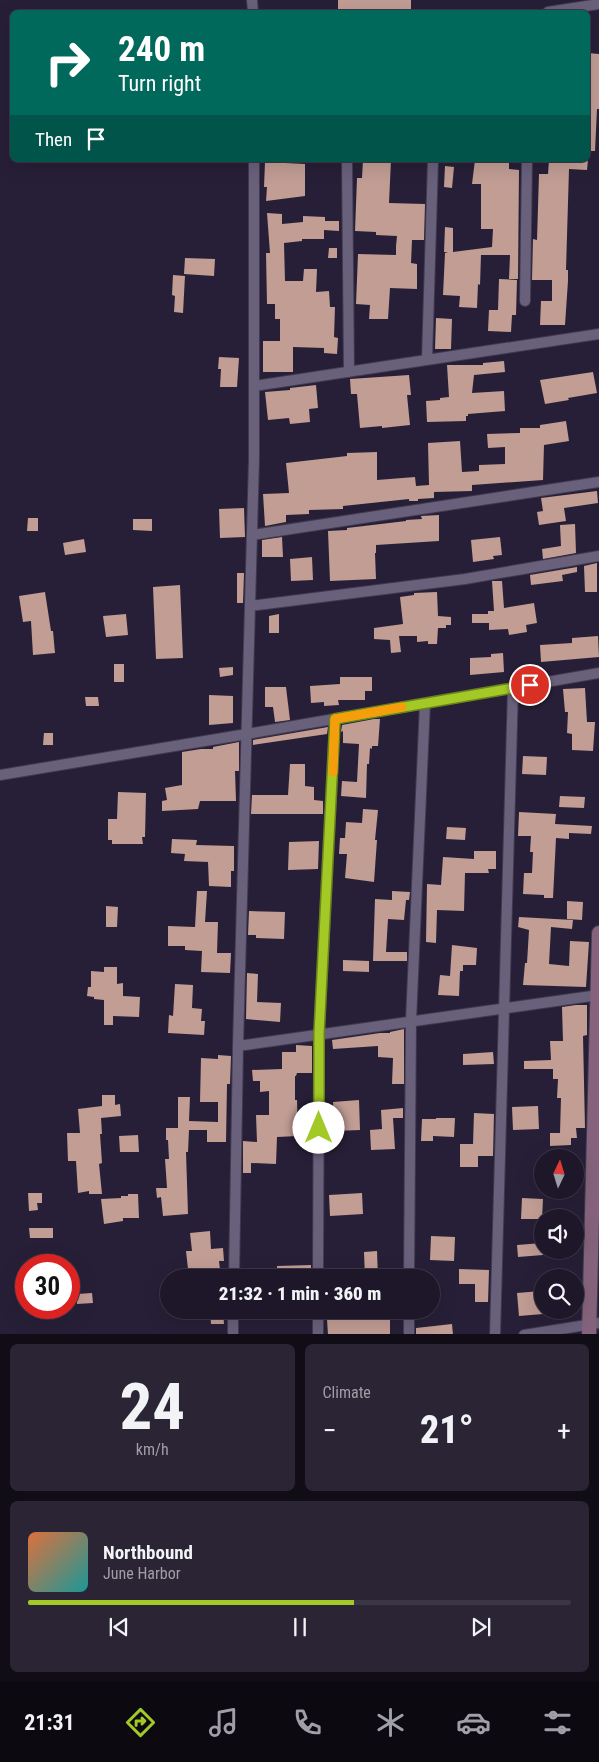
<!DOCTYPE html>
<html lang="en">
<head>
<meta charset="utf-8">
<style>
  :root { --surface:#1d1729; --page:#2a2435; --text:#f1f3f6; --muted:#a09fa8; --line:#3b3646; --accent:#a3c926 }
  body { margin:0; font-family:"Roboto Condensed",sans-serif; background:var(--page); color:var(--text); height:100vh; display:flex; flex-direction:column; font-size:19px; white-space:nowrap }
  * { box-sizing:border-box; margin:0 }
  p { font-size:16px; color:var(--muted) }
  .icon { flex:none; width:28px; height:28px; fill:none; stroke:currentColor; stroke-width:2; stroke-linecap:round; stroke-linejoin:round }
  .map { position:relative; height:1334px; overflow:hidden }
  .side { display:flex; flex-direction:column; gap:10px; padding:10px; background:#100d17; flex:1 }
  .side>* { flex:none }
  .hud { position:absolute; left:10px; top:10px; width:580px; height:152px; border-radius:8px; box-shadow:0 5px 20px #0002,0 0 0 1px var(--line); background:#00695c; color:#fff; overflow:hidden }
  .needle { width:32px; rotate:4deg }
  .buttons { position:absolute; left:534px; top:1149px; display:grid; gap:10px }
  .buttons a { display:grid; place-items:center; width:50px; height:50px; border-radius:50%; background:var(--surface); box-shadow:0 5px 20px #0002,0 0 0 1px var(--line); font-size:25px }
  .speed { position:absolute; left:15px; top:1254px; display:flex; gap:10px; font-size:25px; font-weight:700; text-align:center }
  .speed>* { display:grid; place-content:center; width:65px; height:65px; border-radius:50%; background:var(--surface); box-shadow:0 5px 20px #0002,0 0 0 1px var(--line); line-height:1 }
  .speed .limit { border:8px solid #d22; background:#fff; color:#111 }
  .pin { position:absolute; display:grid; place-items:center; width:42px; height:42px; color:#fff; margin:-21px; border:2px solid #fff; border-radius:50%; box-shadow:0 1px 5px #0007 }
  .me { position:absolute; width:55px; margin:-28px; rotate:0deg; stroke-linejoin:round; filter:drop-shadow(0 0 4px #0008) }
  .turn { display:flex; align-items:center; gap:18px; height:105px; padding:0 25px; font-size:22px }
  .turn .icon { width:65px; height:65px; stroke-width:2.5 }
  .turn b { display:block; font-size:35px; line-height:42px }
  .then { display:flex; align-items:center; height:48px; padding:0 25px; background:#0003; gap:10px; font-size:19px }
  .big { font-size:38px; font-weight:800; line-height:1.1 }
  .side .tile { flex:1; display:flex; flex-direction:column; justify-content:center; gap:8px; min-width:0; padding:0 18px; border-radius:8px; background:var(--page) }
  .side .dial { align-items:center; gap:0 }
  .dial b { font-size:65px; line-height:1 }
  .song { display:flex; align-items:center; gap:15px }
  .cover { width:60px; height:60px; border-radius:8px; background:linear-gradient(135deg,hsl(20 70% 55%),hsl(180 70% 35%)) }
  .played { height:5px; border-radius:2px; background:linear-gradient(90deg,var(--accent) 60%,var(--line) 60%) }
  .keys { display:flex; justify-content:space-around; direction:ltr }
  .heat { display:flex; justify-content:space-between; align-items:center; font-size:28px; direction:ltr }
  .side .tiles { flex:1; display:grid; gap:10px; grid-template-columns:1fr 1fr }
  .tile:last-child { grid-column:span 2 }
  .trip { position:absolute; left:160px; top:1269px; width:280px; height:50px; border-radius:25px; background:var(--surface); box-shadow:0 5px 20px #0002,0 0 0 1px var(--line); font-weight:800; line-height:50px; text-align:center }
  .tab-bar { display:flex; height:80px; justify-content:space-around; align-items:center; background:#0c0910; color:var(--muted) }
  .tab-bar .icon { width:35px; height:35px }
  .tab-bar .selected { color:var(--accent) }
  .tab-bar b { font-size:22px; color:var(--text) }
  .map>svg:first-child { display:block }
  .building { fill:#c19d94 }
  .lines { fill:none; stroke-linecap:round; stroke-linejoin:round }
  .minor-casing { stroke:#413a4e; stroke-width:12 }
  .secondary-casing { stroke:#413a4e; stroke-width:16 }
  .minor { stroke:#69607c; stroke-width:10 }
  .secondary { stroke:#85637c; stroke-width:14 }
  .route-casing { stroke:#6a8319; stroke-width:12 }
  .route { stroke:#a3c926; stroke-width:9 }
  .slow { stroke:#f59e0b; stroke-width:9 }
</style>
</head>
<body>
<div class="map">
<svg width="599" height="1335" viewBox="0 0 599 1335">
  <rect width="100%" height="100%" fill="#271f37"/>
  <path class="building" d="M338 0H411V12H338Z
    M588 53 599 54V109H597L595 151H588Z
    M363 160H391L389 203 425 204 424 240H412L411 263 417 264V289L390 288 388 319H369L370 305 356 304 358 254 396 255V246L397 236 376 235V232L355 231 357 178H362Z
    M475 160H509V169L519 170 518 279H509L510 255H481L480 285 478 284 477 308 459 307 460 296 443 295 445 253 448 252H444L445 227 453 228V252L492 247 493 229H481V184H472Z
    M549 160H588L587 170 569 169 566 270H568V281L565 325H540L541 301H552V280H532L533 239 537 240 539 174H548Z
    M265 162 305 164V196L266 201 267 187H264Z
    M445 166 454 167 452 188 444 187Z
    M267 213 282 214V224L303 222V216L325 217V221H339V231L324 230V239H302V241L284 243 285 281H303L304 269H317L316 292 329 291 330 307H335L334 337 338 338 337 354 324 353V348L293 347V372H263V341H280V319H275V304H267L266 253H270Z
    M329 248H337V258H328Z
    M185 258 215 259 214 276 184 274Z
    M173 275 185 276 183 313 174 312 175 296 172 295Z
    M499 279 517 280 516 315H512L511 332 488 331 489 310H498Z
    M436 318 452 319 451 349H435Z
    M219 357 239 358 237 387H220L221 369H218Z
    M504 361 505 372 474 375 472 393 504 391 505 411 468 414V416H466V421L427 422 426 401 440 400V398L449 397 447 365H483V363Z
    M593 372 597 393 568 398 569 400 545 404 540 380Z
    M409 375 411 395H407L410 425 382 428V426L360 428 357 394H351L350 379Z
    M316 385 318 408 309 409 310 422 290 424 289 418 268 420 265 392 290 390V388Z
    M566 421 569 441 544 445 543 480 472 485V491L434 492V498L418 499V501H409V499L343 506V509L309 510V514L286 515V522L265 526 263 494 289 493 286 463 347 456V453L377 452V480L415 477 416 486 429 485 428 443 460 441 462 472 479 471V465L505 464V447L488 448 487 434 520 433V428H540V425Z
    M597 491 598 503 564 508 566 521 539 525 537 512 543 511 541 498Z
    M244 508 245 537 220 538 219 509Z
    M439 515V541L376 545V553H375L376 579 330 581 328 531 347 530V528L406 521V520L422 519 421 516Z
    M28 518H38V531H27Z
    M133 519H152V531L133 530Z
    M575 524 576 553 543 559 542 549 561 546 560 525Z
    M282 537 283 557H262V540Z
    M500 537 502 555 493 556 494 559 473 562 471 540Z
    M84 539 86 552 65 555 63 543Z
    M312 557 313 580 291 581 290 559Z
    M597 563V592H585L584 566Z
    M577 567V572L562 575 563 581 531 585 530 575Z
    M237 573H244L243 603H237Z
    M492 581H502L504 608 534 603 537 623 526 625 527 632 509 635 508 629 489 630V623H472V614H488V611H494Z
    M180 585 183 658 156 659 153 587Z
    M45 592 51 631H53L55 653 33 655 31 621 23 622 19 596Z
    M437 592 438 616 451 617V625H446V628H438L437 644H428V641L417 642V636H399L401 652 391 653 390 640 374 639V628L403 624 400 597 414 595V593Z
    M126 614 128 635 106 637 103 616Z
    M279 614V633H269V616Z
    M598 636 599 657 541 662 540 645 572 643V638Z
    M503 653 504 672 470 675V658L491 657V654Z
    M114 664H124V682H114Z
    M233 667V675L220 677 219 668Z
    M340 677H372V691H365V700H338L339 705 324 706V702L311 703 310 686 340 684Z
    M265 687H286L290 720 275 722 273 707H265Z
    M585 688 587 722H595L593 751 572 750V734L567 733 568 712H565L563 689Z
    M209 695 233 696V723L209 725Z
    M85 697H98L99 706H86Z
    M374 719H380L378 746H372V749L370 748 369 764H367L366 798 341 796 342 781 357 782 359 744 343 743V731L341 732 342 725Z
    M328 727 327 734 253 745V740Z
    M44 733H53V745H43Z
    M239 742V771H235L236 801H200L198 809 162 811V801L167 800 165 788 182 785V752L201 749H213V747Z
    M523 756 547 757 546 775 522 774Z
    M290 764H305V786L314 787V800L323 801V814H251L252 795H288Z
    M118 792 146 793 145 837H142L143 844H112V840H108V819H117Z
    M560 796 585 797 584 808 559 807Z
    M363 809 378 810 375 840H377L374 882 345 878 347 854H339L340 838H345L346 822 362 823Z
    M519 812 556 814 555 824 592 826 591 834 569 833V839L556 838 553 898H544V895L523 894 524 873H532L533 852H530L531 836H518Z
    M447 827 466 828 465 840 446 839Z
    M172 839 197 840 196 845 234 846V871H231V887L209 886 208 862 184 861 185 854 171 853Z
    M319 841 318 869 288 870 289 842Z
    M474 851H496V869H488L489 873H465L464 911 437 910 436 943 426 942 427 884 441 885 443 857 474 859Z
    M197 891H207L205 922H218L217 953H231L230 973 201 972 202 951 185 950V946H168V926L195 927Z
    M392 891 410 892 409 900H406L404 920 388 919 386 952H407V961H373L375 899 392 900Z
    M567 901 583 902 582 920 567 919Z
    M106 906 118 907 117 927H106Z
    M249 911 285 912 284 939 256 938V935H248Z
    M519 917 573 920 572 929 551 927 549 964 569 966 570 941 589 942 586 987 523 985 525 963H527L529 930 518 927Z
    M452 945 477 948 476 965H463V971H460L459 996 438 995 440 975 450 976Z
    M343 960 369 961V972L343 971Z
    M104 967H117V984L123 983V996L140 997 139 1017 113 1016V1025H104V1000L94 999V997L87 996 88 987H91V971L104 972Z
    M247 973 258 974 257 1002 281 1003 280 1022 246 1019Z
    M175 984 193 985 192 1008 202 1009 201 1021H205L204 1035 168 1033 169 1015 173 1016Z
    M576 1005H587V1035L583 1036 585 1128H576L577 1138H571V1145L550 1146V1133H560L561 1098H557L558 1079H553V1069H524V1061L551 1060 550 1041H563L562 1007Z
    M404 1029V1084H392L393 1058 378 1057V1046L333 1049 332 1040 380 1033H390V1032Z
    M296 1045 312 1046V1073H297L296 1076H295V1100H297L298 1136 277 1137 276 1164 251 1163V1173H243V1141L257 1142 256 1115H269V1091L260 1092V1081H253L252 1070 282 1069V1052H296Z
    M493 1052 494 1064 463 1065V1054Z
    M218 1055 231 1056 230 1084H227L226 1142H207V1130H189L188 1152H186L188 1214 163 1216 161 1197 157 1198 156 1188H167L165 1159H169L168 1140H166V1128H178V1097H190L189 1121 218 1122V1102H200L201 1058 218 1059Z
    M102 1095H115V1105L120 1104 121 1116 101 1118 102 1134H100L102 1163 99 1164 102 1194H89V1191L78 1193 76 1161H68L67 1133H80L78 1109 102 1106Z
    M359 1100 360 1130 335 1131 333 1102Z
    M538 1106 539 1129 513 1130 512 1107Z
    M403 1108V1118H393L395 1149 371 1150 370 1130 382 1129 381 1110Z
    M474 1113 494 1114 493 1156H478V1167H460V1144H473Z
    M436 1118H455L454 1137 433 1136V1141H421L422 1119H436Z
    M138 1135 139 1152H120L119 1136Z
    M28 1193H42V1203H37L38 1210 29 1211Z
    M362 1193 363 1214 330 1216 329 1195Z
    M128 1194H138L139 1218H123V1221L104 1224 101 1199 121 1198V1196H128Z
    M522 1198 543 1199 542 1219H521Z
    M29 1228H53V1238H30Z
    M210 1231 211 1249 223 1248 224 1261H219L221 1278H189L186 1251H192L190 1233Z
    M431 1236 455 1237 454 1261 430 1260Z
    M542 1243 543 1255 518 1257 517 1245Z
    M377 1251 378 1278H365L364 1252Z
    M311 1265V1278H277V1266Z
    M459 1269 489 1270 488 1302H475V1284H459Z
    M541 1291 543 1314 519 1316 517 1293Z
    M92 1293 93 1303 77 1304V1294Z
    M210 1310H223L224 1324H211Z
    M364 1311H390V1335H328L327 1319 365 1318Z
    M452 1324 453 1335H416V1328Z"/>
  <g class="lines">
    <defs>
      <path id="minor" d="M252 0 253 12
        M548 12 599 4
        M347 160 349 372
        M525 301 527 160
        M427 360 433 160
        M254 386 599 334
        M252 535 599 482
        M250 606 465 579 599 556
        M0 775 247 734 599 673
        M238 1046 599 995
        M234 1278 238 1046 254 459V160
        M318 1278 319 1034 335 719
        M409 1278 411 1021 425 703
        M233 1335V1310
        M318 1335V1310
        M409 1335V1310
        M495 1335 513 688
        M524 1335 599 1323"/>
      <path id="secondary" d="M589 1335 599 933"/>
    </defs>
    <use href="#minor" class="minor-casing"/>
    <use href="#secondary" class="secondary-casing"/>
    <use href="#minor" class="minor"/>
    <use href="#secondary" class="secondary"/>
  </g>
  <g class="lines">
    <defs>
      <path id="route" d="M319 1128V1034L335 719 530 685"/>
    </defs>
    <use href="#route" class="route-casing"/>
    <use href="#route" class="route"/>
    <path class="slow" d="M333 772 335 719 402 707"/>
  </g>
</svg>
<div class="buttons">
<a><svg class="needle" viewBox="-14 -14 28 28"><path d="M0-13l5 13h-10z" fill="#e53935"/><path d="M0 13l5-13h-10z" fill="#a09fa8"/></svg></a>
<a><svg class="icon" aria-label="sound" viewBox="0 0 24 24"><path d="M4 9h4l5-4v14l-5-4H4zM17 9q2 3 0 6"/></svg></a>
<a><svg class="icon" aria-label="search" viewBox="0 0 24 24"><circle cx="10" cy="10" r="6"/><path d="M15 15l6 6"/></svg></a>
</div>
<div class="speed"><div class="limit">30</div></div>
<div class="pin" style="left:530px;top:685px;background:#d93025"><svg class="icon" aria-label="arrive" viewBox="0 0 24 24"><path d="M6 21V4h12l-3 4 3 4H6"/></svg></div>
<svg class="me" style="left:319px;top:1128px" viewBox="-20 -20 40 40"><circle r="19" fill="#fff"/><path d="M0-13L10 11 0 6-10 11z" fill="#a3c926"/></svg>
<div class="trip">21:32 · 1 min · 360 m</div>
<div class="hud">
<div class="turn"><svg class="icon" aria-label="right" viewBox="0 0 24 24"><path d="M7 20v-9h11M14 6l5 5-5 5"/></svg><div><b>240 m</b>Turn right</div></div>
<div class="then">Then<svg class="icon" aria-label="arrive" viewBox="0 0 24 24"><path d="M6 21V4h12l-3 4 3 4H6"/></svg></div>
</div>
</div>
<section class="side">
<div class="tiles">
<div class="tile dial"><b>24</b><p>km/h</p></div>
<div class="tile"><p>Climate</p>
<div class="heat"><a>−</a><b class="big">21°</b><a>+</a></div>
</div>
<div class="tile">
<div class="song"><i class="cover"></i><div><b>Northbound</b><p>June Harbor</p></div></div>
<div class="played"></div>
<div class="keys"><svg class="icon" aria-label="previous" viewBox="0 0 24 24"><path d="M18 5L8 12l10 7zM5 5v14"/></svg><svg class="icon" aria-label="pause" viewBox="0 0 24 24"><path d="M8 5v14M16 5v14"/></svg><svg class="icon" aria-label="next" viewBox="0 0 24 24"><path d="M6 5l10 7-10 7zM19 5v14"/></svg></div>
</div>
</div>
</section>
<nav class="tab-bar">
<b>21:31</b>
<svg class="icon selected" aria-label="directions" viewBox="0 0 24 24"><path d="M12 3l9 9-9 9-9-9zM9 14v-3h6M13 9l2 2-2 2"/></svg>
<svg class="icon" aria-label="music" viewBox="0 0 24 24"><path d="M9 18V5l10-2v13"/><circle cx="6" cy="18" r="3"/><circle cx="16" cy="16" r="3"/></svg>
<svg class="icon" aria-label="phone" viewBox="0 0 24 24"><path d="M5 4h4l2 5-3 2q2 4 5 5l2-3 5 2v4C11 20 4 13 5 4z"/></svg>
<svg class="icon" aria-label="climate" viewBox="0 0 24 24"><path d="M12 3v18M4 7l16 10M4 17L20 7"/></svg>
<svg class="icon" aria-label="car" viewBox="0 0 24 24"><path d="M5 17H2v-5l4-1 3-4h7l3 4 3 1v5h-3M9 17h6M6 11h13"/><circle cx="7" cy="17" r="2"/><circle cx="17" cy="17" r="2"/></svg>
<svg class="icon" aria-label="filters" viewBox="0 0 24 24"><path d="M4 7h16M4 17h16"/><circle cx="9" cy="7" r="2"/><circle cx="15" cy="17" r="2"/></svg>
</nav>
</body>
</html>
